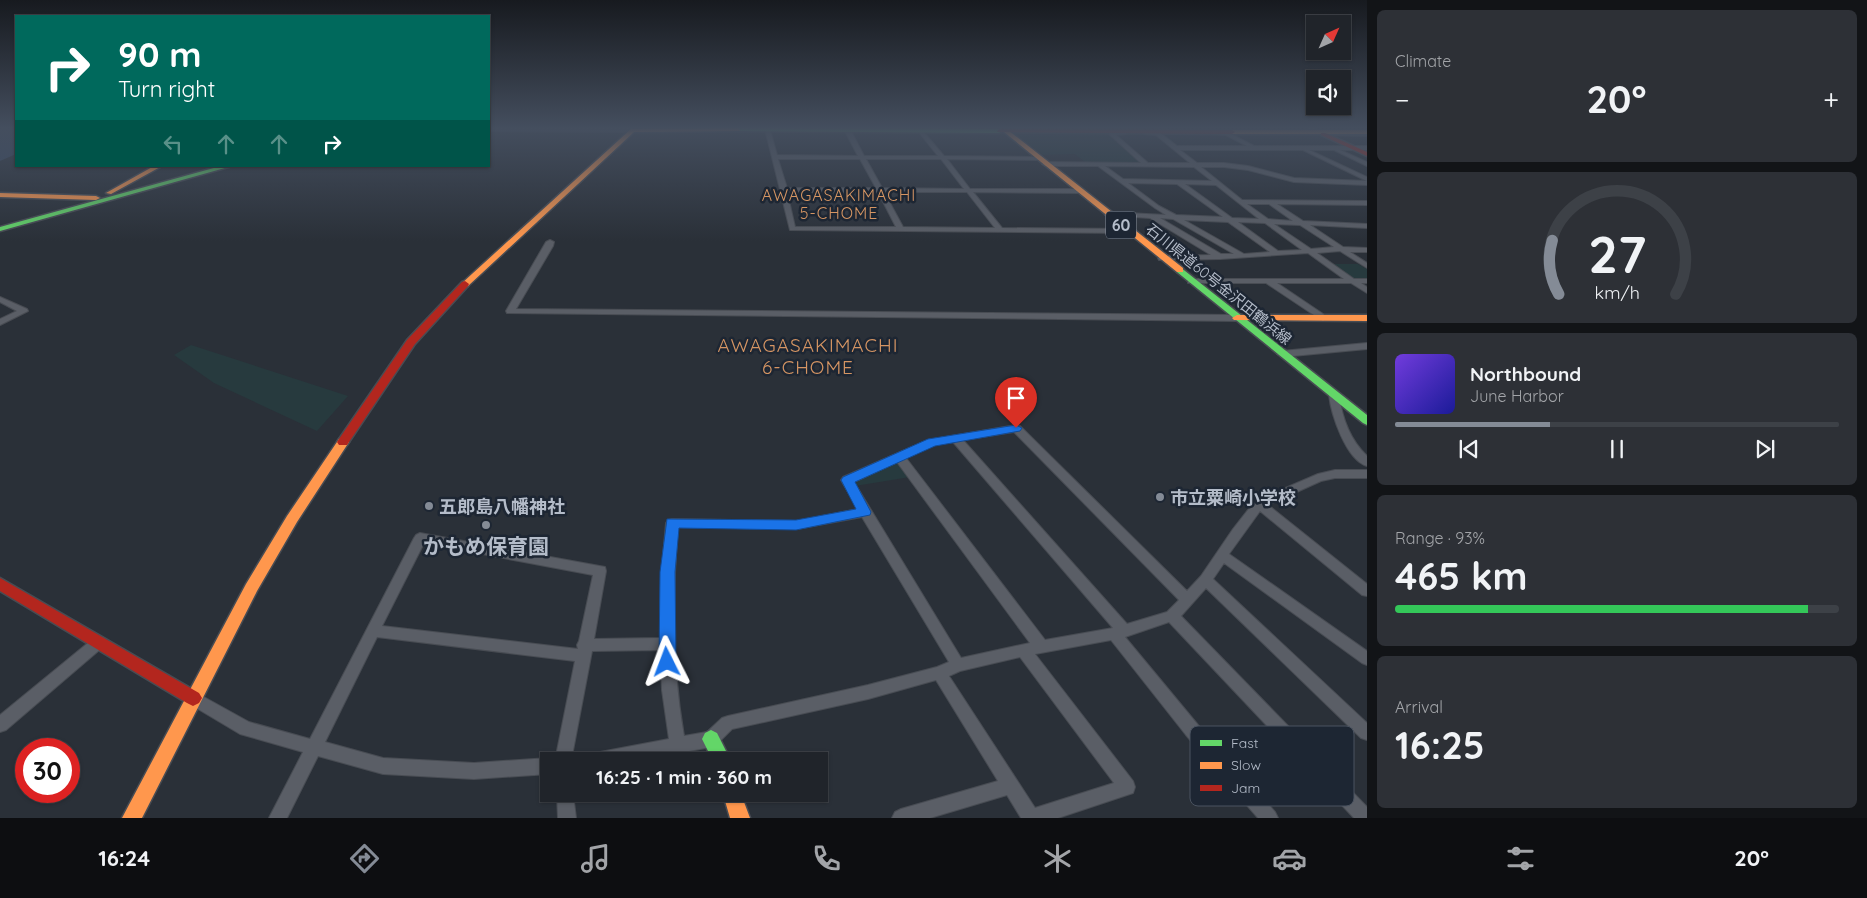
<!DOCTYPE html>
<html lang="en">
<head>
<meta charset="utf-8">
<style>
  :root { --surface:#20242a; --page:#2d3036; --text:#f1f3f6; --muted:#a2a4a8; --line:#3d4147; --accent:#848b96 }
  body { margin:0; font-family:Quicksand,"Noto Sans JP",sans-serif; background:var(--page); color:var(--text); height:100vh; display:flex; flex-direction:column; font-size:19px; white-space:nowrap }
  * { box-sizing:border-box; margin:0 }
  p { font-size:16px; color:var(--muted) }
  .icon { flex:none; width:28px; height:28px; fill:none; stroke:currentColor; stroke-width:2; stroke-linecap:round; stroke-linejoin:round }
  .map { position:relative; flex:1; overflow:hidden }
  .details { display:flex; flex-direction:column; gap:10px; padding:10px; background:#121417; width:500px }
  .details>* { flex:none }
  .banner { position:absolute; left:15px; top:15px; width:475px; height:152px; border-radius:0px; box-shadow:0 1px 4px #0004,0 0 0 1px var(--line); background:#00695c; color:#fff; overflow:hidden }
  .needle { width:32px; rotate:45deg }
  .buttons { position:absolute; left:1306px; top:15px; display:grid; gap:10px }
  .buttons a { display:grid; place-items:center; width:45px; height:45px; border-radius:0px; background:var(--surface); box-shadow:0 1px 4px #0004,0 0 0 1px var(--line); font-size:25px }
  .speed { position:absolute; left:15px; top:738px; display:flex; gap:10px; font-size:25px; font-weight:700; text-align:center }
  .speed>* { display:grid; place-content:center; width:65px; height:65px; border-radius:50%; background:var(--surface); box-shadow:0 1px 4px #0004,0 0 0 1px var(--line); line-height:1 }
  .speed .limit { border:8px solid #d22; background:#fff; color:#111 }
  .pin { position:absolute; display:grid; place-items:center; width:42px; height:42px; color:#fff; margin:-51px -21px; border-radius:50% 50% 50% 0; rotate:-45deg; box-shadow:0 0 5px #0007 }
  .pin .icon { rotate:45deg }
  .me { position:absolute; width:55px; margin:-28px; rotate:357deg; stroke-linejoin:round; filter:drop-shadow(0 0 4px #0008) }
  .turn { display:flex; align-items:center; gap:18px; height:105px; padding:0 20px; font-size:22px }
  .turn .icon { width:65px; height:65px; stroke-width:2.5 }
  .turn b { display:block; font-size:35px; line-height:42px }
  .lanes { display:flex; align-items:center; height:48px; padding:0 20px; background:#0003; justify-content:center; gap:25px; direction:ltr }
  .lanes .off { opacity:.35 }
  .big { font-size:38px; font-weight:700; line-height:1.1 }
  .details .widget { flex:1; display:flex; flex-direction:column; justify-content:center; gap:8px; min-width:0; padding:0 18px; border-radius:8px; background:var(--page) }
  .details .dial { align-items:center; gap:0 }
  .dial svg { height:130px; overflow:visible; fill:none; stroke:var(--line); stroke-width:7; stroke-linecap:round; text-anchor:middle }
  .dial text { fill:var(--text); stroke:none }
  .song { display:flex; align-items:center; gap:15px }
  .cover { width:60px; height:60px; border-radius:8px; background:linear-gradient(135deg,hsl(260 70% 55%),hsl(240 70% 35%)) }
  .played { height:5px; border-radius:2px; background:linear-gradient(90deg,var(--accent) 35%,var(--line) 35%) }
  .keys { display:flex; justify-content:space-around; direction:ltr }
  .heat { display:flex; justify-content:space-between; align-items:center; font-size:28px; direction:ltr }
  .charge { height:8px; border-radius:4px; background:linear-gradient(90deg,#34c759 93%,var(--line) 0) }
  .trip { position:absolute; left:540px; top:752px; width:288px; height:50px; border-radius:0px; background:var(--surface); box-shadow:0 1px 4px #0004,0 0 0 1px var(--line); font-weight:700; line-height:50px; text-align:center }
  .tabs { display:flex; height:80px; justify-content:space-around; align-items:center; background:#0d0e11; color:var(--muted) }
  .tabs .icon { width:35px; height:35px }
  .tabs .on { color:var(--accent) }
  .tabs b { font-size:22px; color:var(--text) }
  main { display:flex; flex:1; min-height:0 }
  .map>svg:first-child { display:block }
  .green { fill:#273a3e }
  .water { fill:#384963 }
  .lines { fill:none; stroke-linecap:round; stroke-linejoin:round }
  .street-casing { stroke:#484c53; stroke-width:2 }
  .fast-casing { stroke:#484c53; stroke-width:3 }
  .slow-casing { stroke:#484c53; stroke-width:3 }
  .jam-casing { stroke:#484c53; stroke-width:3 }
  .street { fill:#5a5e66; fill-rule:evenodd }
  .fast { fill:#63d668; fill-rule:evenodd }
  .slow { fill:#ff974d; fill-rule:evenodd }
  .jam { fill:#b3261e; fill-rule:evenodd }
  .route { fill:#1a73e8; stroke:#114b97 }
  .poi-dot { fill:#848b96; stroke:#1d2633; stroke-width:2 }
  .labels { text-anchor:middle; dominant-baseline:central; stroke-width:5; stroke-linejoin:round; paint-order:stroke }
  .far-street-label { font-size:15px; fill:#b4bcc9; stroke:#1d2633 }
  .far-neighbourhood-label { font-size:16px; letter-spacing:1px; fill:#d59563; stroke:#1d2633 }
  .shield { fill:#1d2633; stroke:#878f9c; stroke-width:1 }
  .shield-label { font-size:16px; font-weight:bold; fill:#b4bcc9 }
  .poi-label { font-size:18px; font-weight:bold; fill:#b4bcc9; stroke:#1d2633; text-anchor:start }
  .neighbourhood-label { font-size:19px; letter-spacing:1px; fill:#d59563; stroke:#1d2633 }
  .near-poi-label { font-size:21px; font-weight:bold; fill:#b4bcc9; stroke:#1d2633 }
  .key { fill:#1d2633; stroke:#4a5360; stroke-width:1 }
  .key-label { font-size:14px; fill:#b4bcc9 }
</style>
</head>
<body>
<main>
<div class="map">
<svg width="1367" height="818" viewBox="0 0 1367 818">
  <rect width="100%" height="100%" fill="#2a3038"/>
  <path class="green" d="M1018 133 1107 134 1141 163 1085 162 1075 154 1043 155 1015 134Z
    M1331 264H1358L1367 269V279H1353Z
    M191 345 348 396 317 431 214 383 174 355Z
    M894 463 900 464 910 477 855 486V480Z"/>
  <path class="water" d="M0 127H16V154L0 161Z"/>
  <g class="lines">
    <defs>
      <path id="street" d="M489 127 633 128 636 130 633 132 489 131Z
        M1306 127H1312L1322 132 1317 133Z
        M765 129 770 130 777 155 858 156 845 131 848 129 851 131 864 156H938L918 131 921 129 944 156 1040 157 1041 158 1038 160 947 159 970 189H1079L1082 191 1079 193 973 192 1002 228 1129 229 1132 231 1129 233 790 230ZM778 159H860L876 188H787ZM866 159H941L964 189 882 188ZM787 192H878L896 227H795ZM884 192H967L995 228 903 227Z
        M1111 131 1126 132V134L1116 135 1148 163H1190L1156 135 1144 134 1146 131 1159 132 1177 146H1247L1226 135 1213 134 1215 131 1229 133 1254 146H1367V150H1340L1367 162V166L1334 150H1309L1367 177V181L1303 150H1180L1197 163H1224L1248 166 1294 178 1367 181V185L1294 182 1248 170 1224 167H1201L1242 200 1367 201V205L1277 204 1303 221 1367 224V228L1310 225 1343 247 1367 248V252H1350L1367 263V268L1340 251 1317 253 1354 279H1367V283H1361L1367 287V293L1351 283H1277L1326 316 1327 318 1323 321 1266 283H1188V279H1344L1308 253 1220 259 1159 260 1158 258 1162 256 1211 255 1150 218 1105 215V213L1107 212 1166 215 1155 208 1098 166H1045L1042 164 1045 162 1141 163 1109 134ZM1105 166 1194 167 1212 181 1123 179ZM1128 183 1177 184 1223 217 1176 215 1159 206ZM1185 184 1216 185 1259 219 1232 218ZM1247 204H1269L1293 221 1268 219ZM1160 218 1173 219 1234 254H1221ZM1184 220 1228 222 1270 252 1244 254ZM1238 222 1265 223 1302 250 1278 251ZM1274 224 1300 225 1334 247 1311 249Z
        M1323 132H1367V136L1321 135Z
        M550 240 554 242 553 246 516 309 1237 315 1241 318 1237 321 507 313 506 311 546 242Z
        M0 297 27 309 28 311 0 325V319L17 311 0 302Z
        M1367 343V349L1282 357 1277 354 1282 351Z
        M1334 392 1339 395C1342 418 1350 440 1367 456V466C1346 460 1331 414 1329 395Z
        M1016 425 1020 426 1187 591 1201 576 1233 529 1255 501 1318 474 1335 470H1367V478H1335L1321 481 1268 505 1367 584V596L1362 595 1260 511 1229 554 1367 651V665L1362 663 1224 563 1213 579 1367 723V740L1361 738 1206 588 1181 616 1367 807V818H1354L1169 622 1125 637 1198 725 1275 812 1278 818H1258L1186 735 1111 640 1035 654 1133 781 1135 787 1133 793 1058 818H1021L1007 795 930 818H892L895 812 901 809 998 781 936 680 868 699 732 729 717 744 711 747 635 761H587L589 755 595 753 669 739 662 690 660 650 592 651 571 761H549V774L474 779 383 774 318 756 287 818H269L303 752 240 734 188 703 185 698 188 693 193 691 249 722 310 739 414 538 416 535 420 533 605 567 606 571 594 639 660 638 661 579 666 523 668 520 672 519 797 521 858 509 841 480 843 477 928 440ZM1014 432 1179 600 1167 612 1127 624 963 440ZM953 442 1113 628 1045 640 906 458 934 445ZM897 462 1030 643 961 658 854 482ZM862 517 949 662 937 667 868 685 728 716 722 718 707 732 684 736C672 667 672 597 678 527L797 529ZM424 543 593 575 579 641 577 645 578 649 382 626ZM377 637 575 661 555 761 549 758 474 763 383 758 325 742ZM1020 657 1114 783 1035 808 949 676 960 671Z
        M99 636 104 638 106 642 104 646 6 730 0 732V715L94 638Z
        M557 794H573L576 818H558Z"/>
      <path id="fast" d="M738 128 999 129 1002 131 999 133 736 131Z
        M221 166H232L0 231V227Z
        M1180 267 1367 415V425L1363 423 1177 272V268Z
        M711 730 717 733 731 761H713L702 739 705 733Z"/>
      <path id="slow" d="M738 128 740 131 634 132 468 286 465 287 461 284 631 129Z
        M1004 130H1008L1183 268V272H1177L1004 132Z
        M1367 130V134H1232L1229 132 1232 130Z
        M154 166H162L111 194 106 193Z
        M0 193 96 196 100 198 96 200 0 197Z
        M1237 315H1367V321L1234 320 1232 318Z
        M343 438 349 442 297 522 257 591 142 818H122L246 584 287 516 339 439Z
        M723 794H741L750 818H730Z"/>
      <path id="jam" d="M999 129 1232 130 1235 132 1232 134 997 132Z
        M1321 133H1325L1367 152V156L1321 135Z
        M465 281 469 284 468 286 415 344 347 445H339L337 442 339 439 407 340 462 282Z
        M0 578 199 693 202 698 199 703 193 706 187 703 0 591Z"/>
    </defs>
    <use href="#street" class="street-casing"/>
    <use href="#fast" class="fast-casing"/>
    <use href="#slow" class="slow-casing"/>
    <use href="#jam" class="jam-casing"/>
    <use href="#street" class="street"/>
    <use href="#fast" class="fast"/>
    <use href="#slow" class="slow"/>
    <use href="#jam" class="jam"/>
  </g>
  <linearGradient id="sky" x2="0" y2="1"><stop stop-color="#171a1f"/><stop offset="0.53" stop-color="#444e5e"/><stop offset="1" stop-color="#444e5e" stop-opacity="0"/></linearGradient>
  <rect width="1367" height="241" fill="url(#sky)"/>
  <path class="route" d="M1016 425 1022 428 1020 431 935 446 855 482 871 512 870 515 796 530 679 528 675 572 676 662 673 667 667 669 661 667 659 662 660 572 667 519 796 520 856 509 841 480 843 477 928 439Z"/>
  <g class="poi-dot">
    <circle cx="1160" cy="497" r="5"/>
    <circle cx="429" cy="506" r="5"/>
    <circle cx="486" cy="525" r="5"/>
  </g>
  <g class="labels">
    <g class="far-street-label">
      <text transform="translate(1219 284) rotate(39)">石川県道60号金沢田鶴浜線</text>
    </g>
    <g class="far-neighbourhood-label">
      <text x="839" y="195">AWAGASAKIMACHI<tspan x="839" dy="18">5-CHOME</tspan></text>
    </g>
    <rect class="shield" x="1106" y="211.5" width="30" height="27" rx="4"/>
    <g class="shield-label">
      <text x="1121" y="225">60</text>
    </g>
    <g class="poi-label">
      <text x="1170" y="497">市立粟崎小学校</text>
      <text x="439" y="506">五郎島八幡神社</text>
    </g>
    <g class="neighbourhood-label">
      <text x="808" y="345">AWAGASAKIMACHI<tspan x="808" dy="22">6-CHOME</tspan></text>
    </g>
    <g class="near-poi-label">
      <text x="486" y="546">かもめ保育園</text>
    </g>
  </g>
  <rect x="1190" y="726" width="164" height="80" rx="8" class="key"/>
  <rect x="1200" y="740" width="22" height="6" fill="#63d668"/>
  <rect x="1200" y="762" width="22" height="7" fill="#ff974d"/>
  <rect x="1200" y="785" width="22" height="6" fill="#b3261e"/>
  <g class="key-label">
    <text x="1231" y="748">Fast</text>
    <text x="1231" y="770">Slow</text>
    <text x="1231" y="793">Jam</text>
  </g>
</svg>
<div class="buttons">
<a><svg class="needle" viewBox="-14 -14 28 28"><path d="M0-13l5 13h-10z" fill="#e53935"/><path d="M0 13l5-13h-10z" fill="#a2a4a8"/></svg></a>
<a><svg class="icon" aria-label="sound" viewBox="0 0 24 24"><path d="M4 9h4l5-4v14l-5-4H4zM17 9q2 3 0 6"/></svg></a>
</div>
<div class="speed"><div class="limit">30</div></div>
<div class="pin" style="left:1016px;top:428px;background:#d93025"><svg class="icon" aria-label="arrive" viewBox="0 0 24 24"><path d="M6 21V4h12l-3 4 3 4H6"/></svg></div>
<svg class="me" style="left:667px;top:662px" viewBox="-20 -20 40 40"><path d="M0-17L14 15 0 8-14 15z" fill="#1a73e8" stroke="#fff" stroke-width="4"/></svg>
<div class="trip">16:25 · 1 min · 360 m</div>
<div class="banner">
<div class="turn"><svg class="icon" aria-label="right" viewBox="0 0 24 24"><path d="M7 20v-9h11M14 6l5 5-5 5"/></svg><div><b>90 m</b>Turn right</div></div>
<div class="lanes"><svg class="icon off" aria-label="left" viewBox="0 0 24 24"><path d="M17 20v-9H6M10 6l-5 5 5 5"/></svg><svg class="icon off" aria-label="ahead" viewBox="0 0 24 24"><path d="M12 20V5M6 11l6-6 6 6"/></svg><svg class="icon off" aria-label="ahead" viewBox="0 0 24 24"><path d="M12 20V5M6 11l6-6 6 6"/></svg><svg class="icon" aria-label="right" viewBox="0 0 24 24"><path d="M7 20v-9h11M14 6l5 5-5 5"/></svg></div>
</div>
</div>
<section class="details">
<div class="widget"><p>Climate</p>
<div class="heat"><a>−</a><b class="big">20°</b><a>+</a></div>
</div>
<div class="widget dial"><svg viewBox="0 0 100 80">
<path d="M14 69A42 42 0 1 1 86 69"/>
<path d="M14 69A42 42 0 0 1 10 36" stroke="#848b96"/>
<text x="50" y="56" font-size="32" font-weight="700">27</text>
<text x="50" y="72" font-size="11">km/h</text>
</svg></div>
<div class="widget">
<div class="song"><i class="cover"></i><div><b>Northbound</b><p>June Harbor</p></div></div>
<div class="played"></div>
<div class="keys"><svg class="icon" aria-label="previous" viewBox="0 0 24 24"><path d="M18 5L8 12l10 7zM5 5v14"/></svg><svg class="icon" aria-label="pause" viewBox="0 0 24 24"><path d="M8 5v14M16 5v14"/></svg><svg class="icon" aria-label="next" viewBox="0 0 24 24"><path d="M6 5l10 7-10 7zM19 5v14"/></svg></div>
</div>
<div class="widget"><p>Range · 93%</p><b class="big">465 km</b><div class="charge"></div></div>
<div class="widget"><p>Arrival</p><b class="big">16:25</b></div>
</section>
</main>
<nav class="tabs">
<b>16:24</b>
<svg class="icon on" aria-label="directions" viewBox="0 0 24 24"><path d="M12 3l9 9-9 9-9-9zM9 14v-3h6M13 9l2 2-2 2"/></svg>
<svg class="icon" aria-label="music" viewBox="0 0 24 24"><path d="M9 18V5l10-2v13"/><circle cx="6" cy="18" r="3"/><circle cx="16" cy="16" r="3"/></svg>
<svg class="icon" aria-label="phone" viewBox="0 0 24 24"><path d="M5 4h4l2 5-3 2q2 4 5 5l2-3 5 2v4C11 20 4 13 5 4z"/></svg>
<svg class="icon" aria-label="climate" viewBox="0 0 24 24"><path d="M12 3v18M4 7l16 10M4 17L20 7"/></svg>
<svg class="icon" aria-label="car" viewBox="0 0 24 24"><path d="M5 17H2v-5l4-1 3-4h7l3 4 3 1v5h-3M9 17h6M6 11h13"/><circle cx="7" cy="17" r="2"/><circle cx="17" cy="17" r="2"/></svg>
<svg class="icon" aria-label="filters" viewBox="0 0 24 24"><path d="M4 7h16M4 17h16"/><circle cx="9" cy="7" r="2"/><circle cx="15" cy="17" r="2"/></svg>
<b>20°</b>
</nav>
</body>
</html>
